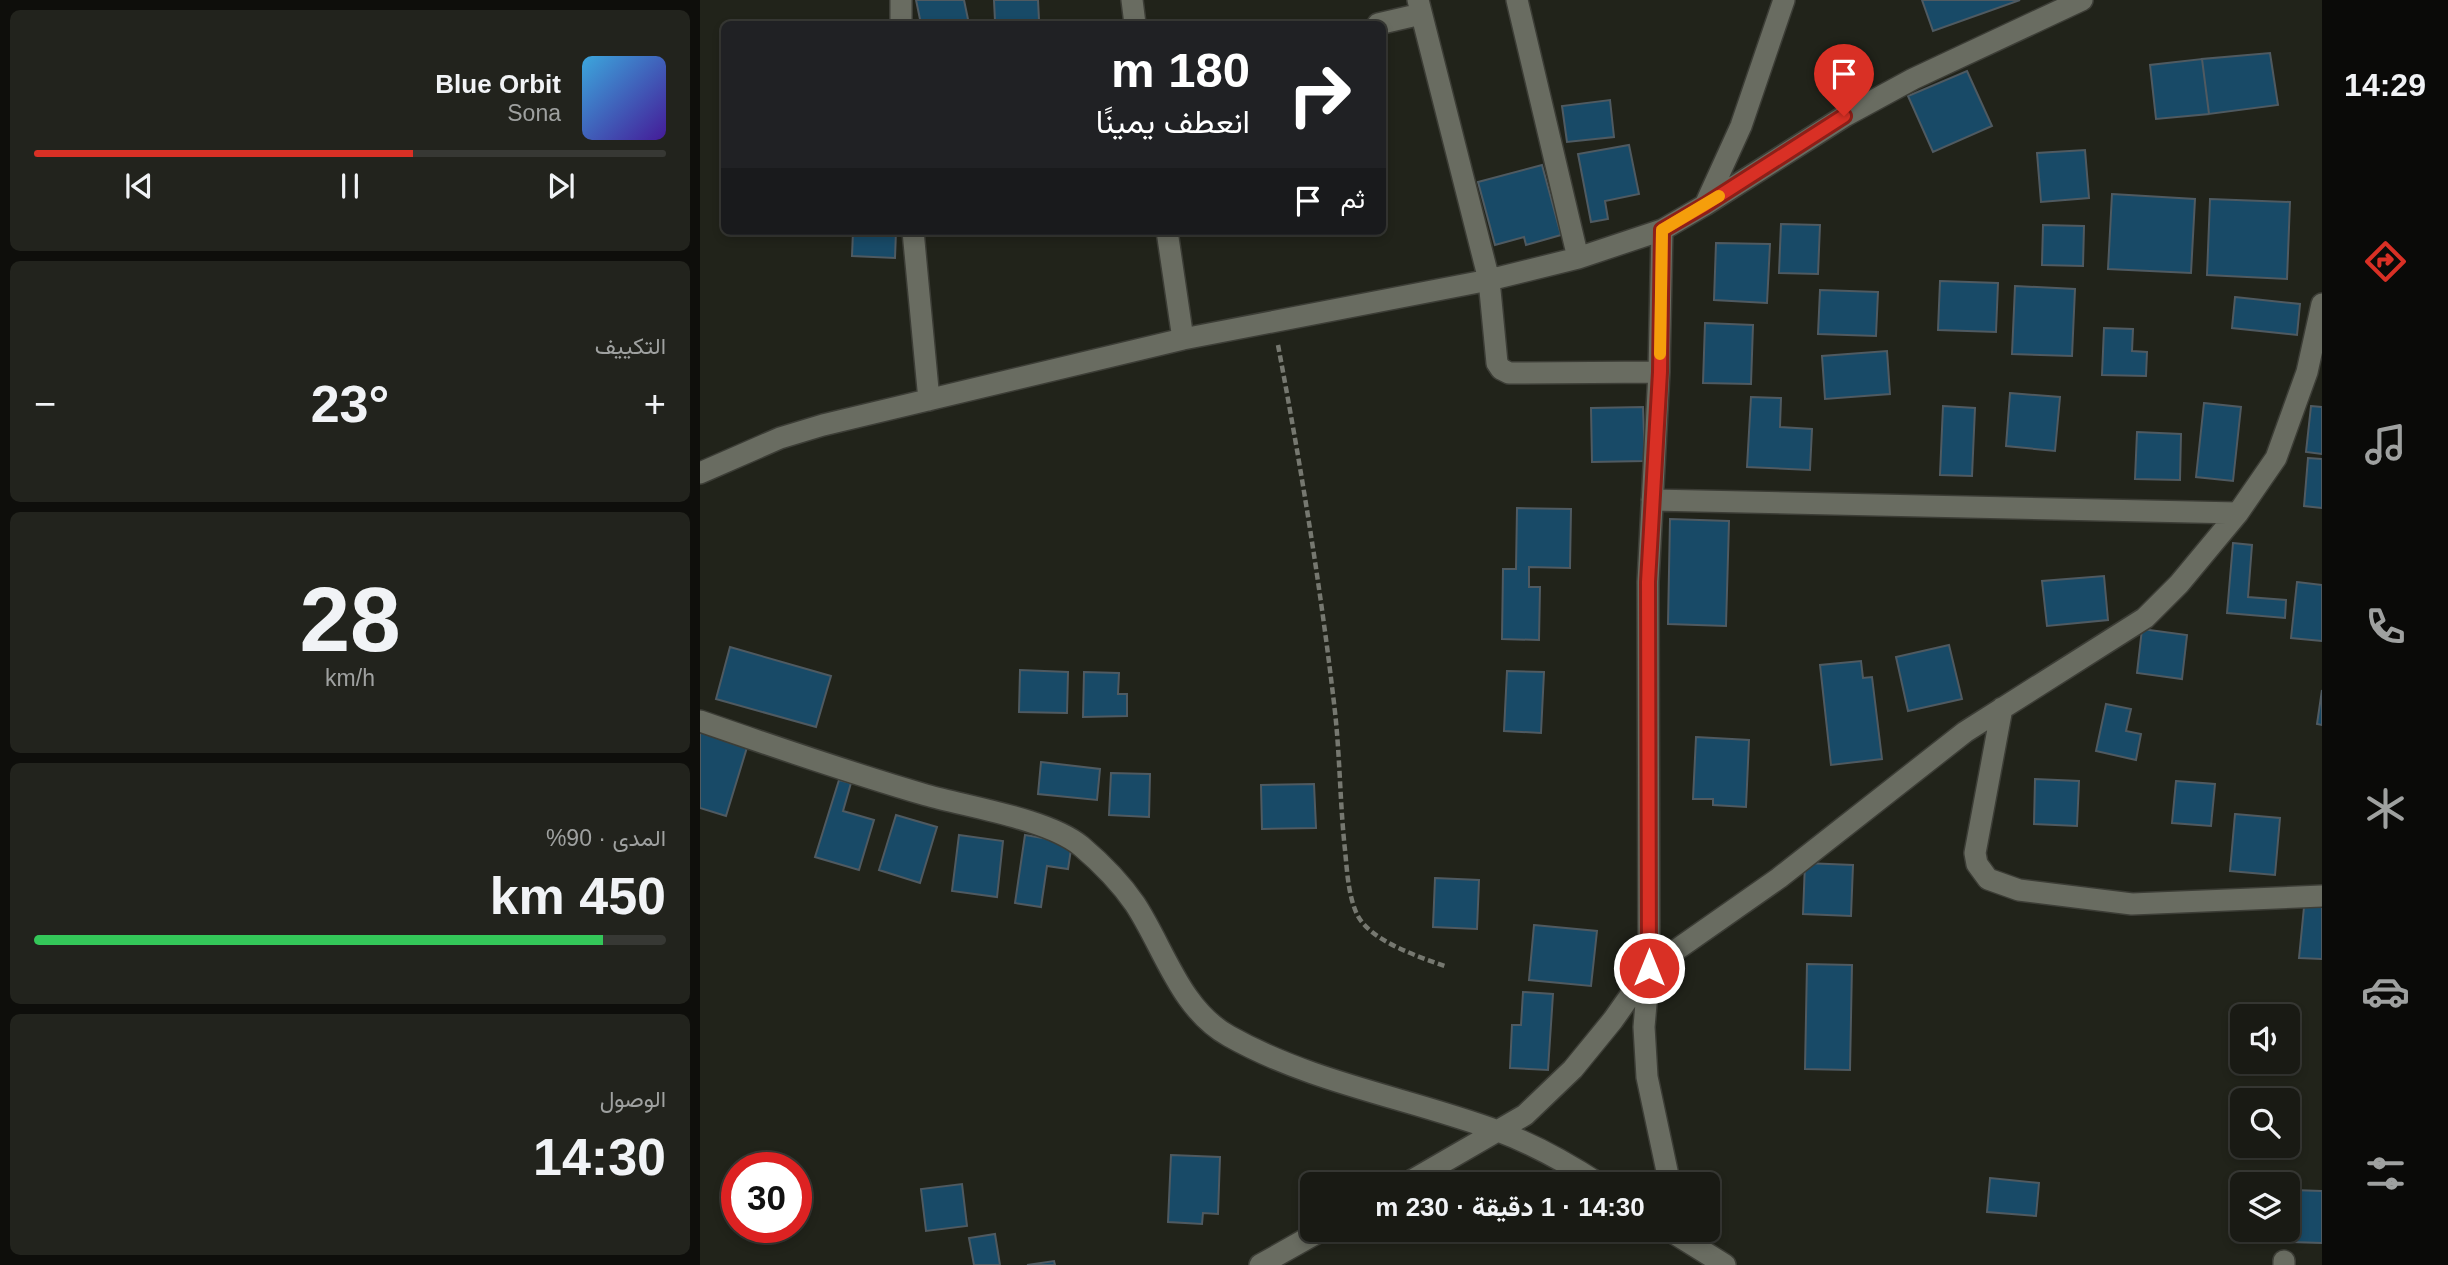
<!DOCTYPE html>
<html lang="ar">
<head>
<meta charset="utf-8">
<style>
  :root { --surface:#191a14; --page:#22231d; --text:#f1f3f6; --muted:#9fa1a0; --line:#373834; --accent:#d93025 }
  body { margin:0; font-family:Arial,Vazirmatn,sans-serif; background:var(--page); color:var(--text); direction:rtl; height:100vh; display:flex; flex-direction:column; font-size:26px; white-space:nowrap }
  * { box-sizing:border-box; margin:0 }
  p { font-size:23px; color:var(--muted) }
  .icon { flex:none; width:38px; height:38px; fill:none; stroke:currentColor; stroke-width:2; stroke-linecap:round; stroke-linejoin:round }
  .map { position:relative; flex:1; overflow:hidden; direction:ltr }
  .details { display:flex; flex-direction:column; gap:10px; padding:10px; background:#0e0e0b; width:700px }
  .details>* { flex:none }
  .banner { position:absolute; left:21px; top:21px; width:665px; height:214px; border-radius:10px; box-shadow:0 4px 10px #0003,0 0 0 2px var(--line); direction:rtl; background:#202124; color:#fff; overflow:hidden }
  .fabs { position:absolute; left:1530px; top:1004px; display:grid; gap:14px }
  .fabs a { display:grid; place-items:center; width:70px; height:70px; border-radius:10px; background:var(--surface); box-shadow:0 4px 10px #0003,0 0 0 2px var(--line); font-size:35px }
  .speed { position:absolute; left:21px; top:1152px; display:flex; gap:14px; font-size:35px; font-weight:700; text-align:center }
  .speed>* { display:grid; place-content:center; width:91px; height:91px; border-radius:50%; background:var(--surface); box-shadow:0 4px 10px #0003,0 0 0 2px var(--line); line-height:1 }
  .speed .limit { border:10px solid #d22; background:#fff; color:#111 }
  .pin { position:absolute; display:grid; place-items:center; width:60px; height:60px; color:#fff; margin:-72px -30px; border-radius:50% 50% 50% 0; rotate:-45deg; box-shadow:0 0 7px #0007 }
  .pin .icon { rotate:45deg }
  .me { position:absolute; width:77px; margin:-38px; rotate:0deg; stroke-linejoin:round; filter:drop-shadow(0 0 5px #0008) }
  .turn { display:flex; align-items:center; gap:24px; height:147px; padding:0 21px; font-size:32px }
  .turn .icon { width:91px; height:91px; stroke-width:2.5 }
  .turn b { display:block; font-size:49px; line-height:60px }
  .then { display:flex; align-items:center; height:66px; padding:0 21px; background:#0003; gap:14px; font-size:26px }
  .big { font-size:52px; font-weight:700; line-height:1.1 }
  .details .card { flex:1; display:flex; flex-direction:column; justify-content:center; gap:10px; min-width:0; padding:0 24px; border-radius:10px; background:var(--page) }
  .details .dial { align-items:center; gap:0 }
  .dial b { font-size:91px; line-height:1 }
  .song { display:flex; align-items:center; gap:21px }
  .cover { width:84px; height:84px; border-radius:10px; background:linear-gradient(135deg,hsl(200 70% 55%),hsl(260 70% 35%)) }
  .played { height:7px; border-radius:4px; background:linear-gradient(90deg,var(--accent) 60%,var(--line) 60%) }
  .keys { display:flex; justify-content:space-around; direction:ltr }
  .heat { display:flex; justify-content:space-between; align-items:center; font-size:38px; direction:ltr }
  .charge { height:10px; border-radius:5px; background:linear-gradient(90deg,#34c759 90%,var(--line) 0) }
  .trip { position:absolute; left:600px; top:1172px; width:420px; height:70px; border-radius:10px; background:var(--surface); box-shadow:0 4px 10px #0003,0 0 0 2px var(--line); font-weight:700; line-height:70px; text-align:center; direction:rtl }
  main { display:flex; flex:1; min-height:0 }
  .dock { display:flex; flex-direction:column; width:126px; justify-content:space-around; align-items:center; background:#0a0a08; color:var(--muted) }
  .dock .icon { width:49px; height:49px }
  .dock .selected { color:var(--accent) }
  .dock b { font-size:32px; color:var(--text) }
  .map>svg:first-child { display:block }
  .building { fill:#184a67; stroke:#4f5a61; stroke-width:2 }
  .lines { fill:none; stroke-linecap:round; stroke-linejoin:round }
  .minor-casing { stroke:#3c3d36; stroke-width:24 }
  .path { stroke:#767870; stroke-width:4.5; stroke-dasharray:7 3.5; stroke-linecap:butt }
  .minor { stroke:#696c61; stroke-width:21 }
  .route-casing { stroke:#8d1f18; stroke-width:18 }
  .route { stroke:#d93025; stroke-width:12 }
  .slow { stroke:#f59e0b; stroke-width:12 }
</style>
</head>
<body>
<main>
<nav class="dock">
<b>14:29</b>
<svg class="icon selected" aria-label="directions" viewBox="0 0 24 24"><path d="M12 3l9 9-9 9-9-9zM9 14v-3h6M13 9l2 2-2 2"/></svg>
<svg class="icon" aria-label="music" viewBox="0 0 24 24"><path d="M9 18V5l10-2v13"/><circle cx="6" cy="18" r="3"/><circle cx="16" cy="16" r="3"/></svg>
<svg class="icon" aria-label="phone" viewBox="0 0 24 24"><path d="M5 4h4l2 5-3 2q2 4 5 5l2-3 5 2v4C11 20 4 13 5 4z"/></svg>
<svg class="icon" aria-label="climate" viewBox="0 0 24 24"><path d="M12 3v18M4 7l16 10M4 17L20 7"/></svg>
<svg class="icon" aria-label="car" viewBox="0 0 24 24"><path d="M5 17H2v-5l4-1 3-4h7l3 4 3 1v5h-3M9 17h6M6 11h13"/><circle cx="7" cy="17" r="2"/><circle cx="17" cy="17" r="2"/></svg>
<svg class="icon" aria-label="filters" viewBox="0 0 24 24"><path d="M4 7h16M4 17h16"/><circle cx="9" cy="7" r="2"/><circle cx="15" cy="17" r="2"/></svg>
</nav>
<div class="map">
<svg width="1622" height="1265" viewBox="0 0 1622 1265">
  <rect width="100%" height="100%" fill="#21231a"/>
  <path class="building" d="M216 0H264L269 24H221Z
    M294 0H338L339 20 295 21Z
    M1222 0H1320L1233 31Z
    M1570 53 1578 105 1509 114 1502 59Z
    M1502 59 1509 114 1456 119 1450 65Z
    M1267 71 1292 126 1233 152 1208 96Z
    M910 100 914 137 867 142 862 106Z
    M929 145 939 194 905 201 908 219 891 222 878 154Z
    M1385 150 1389 198 1341 202 1337 153Z
    M842 165 861 235 826 245 824 237 795 245 778 182Z
    M1412 194 1495 199 1491 273 1408 269Z
    M1510 199 1590 202 1587 279 1507 275Z
    M1081 224 1120 225 1118 274 1079 273Z
    M1343 225 1384 226 1383 266 1342 265Z
    M153 231H196L195 258 152 256Z
    M1016 243 1070 244 1067 303 1014 300Z
    M1240 281 1298 283 1296 332 1238 330Z
    M1315 286 1375 289 1372 356 1312 354Z
    M1120 290 1178 292 1176 336 1118 334Z
    M1535 297 1600 304 1597 335 1532 328Z
    M1005 323 1053 325 1051 384 1003 383Z
    M1404 328 1433 329 1432 351 1447 352 1446 376 1402 375Z
    M1187 351 1190 394 1125 399 1122 356Z
    M1310 393 1360 397 1355 451 1306 446Z
    M1051 397 1081 398 1080 427 1112 429 1110 470 1047 467Z
    M1504 403 1541 407 1533 481 1496 477Z
    M1243 406 1275 408 1272 476 1240 475Z
    M1611 406 1622 407V454L1606 452Z
    M943 407 945 461 892 462 891 408Z
    M1437 432 1481 434 1480 480 1435 479Z
    M1608 458 1622 459V508L1604 506Z
    M817 508 871 509 870 568 829 567V587H840L839 640 802 639 803 569H816Z
    M970 519 1029 521 1026 626 968 624Z
    M1533 543 1552 545 1548 597 1586 600 1585 618 1527 613Z
    M1404 576 1408 620 1347 626 1342 581Z
    M1597 582 1622 585V641L1591 638Z
    M1442 629 1487 635 1482 679 1437 673Z
    M1249 645 1262 699 1208 711 1196 657Z
    M30 647 131 676 116 727 16 699Z
    M1161 661 1163 678 1172 677 1182 759 1131 765 1120 665Z
    M320 670 368 672 367 713 319 712Z
    M807 671 844 672 841 733 804 731Z
    M384 672 419 673 418 694H427V716L383 717Z
    M1622 690V725L1617 724Z
    M1406 704 1431 709 1426 731 1441 734 1436 760 1396 751Z
    M0 729 49 741 26 816 0 808Z
    M996 737 1049 740 1046 807 1013 805V799H993Z
    M341 762 400 769 397 800 338 794Z
    M411 773 450 774 449 817 409 815Z
    M1335 779 1379 781 1377 826 1334 824Z
    M139 780 151 783 143 811 174 820 159 870 115 857Z
    M1476 781 1515 784 1511 826 1472 823Z
    M614 784 616 828 562 829 561 785Z
    M1535 814 1580 818 1575 875 1530 871Z
    M196 815 237 827 220 883 179 870Z
    M259 835 303 841 297 897 252 891Z
    M325 835 372 843 368 869 347 866 341 907 315 903Z
    M1105 863 1153 865 1151 916 1103 914Z
    M735 878 779 880 777 929 733 927Z
    M1605 897 1622 899V959L1599 958Z
    M834 925 897 931 891 986 829 980Z
    M1107 964 1152 965 1150 1070 1105 1069Z
    M823 992 853 994 848 1070 810 1068 812 1025H821Z
    M471 1155 520 1157 518 1214 503 1213 502 1224 468 1222Z
    M1290 1178 1339 1183 1336 1216 1287 1212Z
    M262 1184 267 1226 226 1231 221 1189Z
    M1593 1190 1622 1191V1243L1591 1242Z
    M295 1234 300 1265H274L269 1238Z
    M354 1261 355 1265H327Z"/>
  <g class="lines">
    <defs>
      <path id="minor" d="M432 0 435 24
        M718 0 789 280 797 363 801 369 809 373 959 372 948 582 949 969 944 1027 947 1077 970 1185
        M817 0 878 258
        M201 24V0
        M678 24 721 14
        M1005 205 1041 126 1084 0
        M213 231 229 400
        M467 231 483 339
        M959 372 962 230
        M0 473 80 438 123 425 483 339 789 280 878 258 962 230 1005 205 1145 116 1213 79 1382 0
        M952 500 1538 513
        M1302 708 1275 853 1277 864 1288 879 1319 890 1432 904 1622 896
        M0 721C75 747 150 773 226 795 268 807 348 819 381 846 401 863 420 882 435 904 464 948 480 1009 529 1036 612 1083 709 1098 798 1131 833 1144 869 1164 901 1185
        M704 1185 825 1115 873 1069 913 1020 949 969 1079 878 1265 732 1445 618 1479 584 1538 513 1576 458 1607 372 1622 304
        M969 1230 1025 1265
        M560 1265 622 1230
        M1584 1265V1261"/>
    </defs>
    <use href="#minor" class="minor-casing"/>
    <path class="path" d="M578 345C601 467 621 589 635 712 640 758 640 804 645 850 647 870 648 893 656 912 667 940 719 957 745 966"/>
    <use href="#minor" class="minor"/>
  </g>
  <g class="lines">
    <defs>
      <path id="route" d="M949 968 948 582 960 372 962 230 1005 205 1144 116"/>
    </defs>
    <use href="#route" class="route-casing"/>
    <use href="#route" class="route"/>
    <path class="slow" d="M960 354 962 230 1019 196"/>
  </g>
</svg>
<div class="fabs">
<a><svg class="icon" aria-label="sound" viewBox="0 0 24 24"><path d="M4 9h4l5-4v14l-5-4H4zM17 9q2 3 0 6"/></svg></a>
<a><svg class="icon" aria-label="search" viewBox="0 0 24 24"><circle cx="10" cy="10" r="6"/><path d="M15 15l6 6"/></svg></a>
<a><svg class="icon" aria-label="layers" viewBox="0 0 24 24"><path d="M12 4l9 5-9 5-9-5zM3 14l9 5 9-5"/></svg></a>
</div>
<div class="speed"><div class="limit">30</div></div>
<div class="pin" style="left:1144px;top:116px;background:#d93025"><svg class="icon" aria-label="arrive" viewBox="0 0 24 24"><path d="M6 21V4h12l-3 4 3 4H6"/></svg></div>
<svg class="me" style="left:949px;top:968px" viewBox="-20 -20 40 40"><circle r="17" fill="#d93025" stroke="#fff" stroke-width="3"/><path d="M0-11L8 9 0 5-8 9z" fill="#fff"/></svg>
<div class="trip">14:30 · 1 دقيقة · 230 m</div>
<div class="banner">
<div class="turn"><svg class="icon" aria-label="right" viewBox="0 0 24 24"><path d="M7 20v-9h11M14 6l5 5-5 5"/></svg><div><b>180 m</b>انعطف يمينًا</div></div>
<div class="then">ثم<svg class="icon" aria-label="arrive" viewBox="0 0 24 24"><path d="M6 21V4h12l-3 4 3 4H6"/></svg></div>
</div>
</div>
<section class="details">
<div class="card">
<div class="song"><i class="cover"></i><div><b>Blue Orbit</b><p>Sona</p></div></div>
<div class="played"></div>
<div class="keys"><svg class="icon" aria-label="previous" viewBox="0 0 24 24"><path d="M18 5L8 12l10 7zM5 5v14"/></svg><svg class="icon" aria-label="pause" viewBox="0 0 24 24"><path d="M8 5v14M16 5v14"/></svg><svg class="icon" aria-label="next" viewBox="0 0 24 24"><path d="M6 5l10 7-10 7zM19 5v14"/></svg></div>
</div>
<div class="card"><p>التكييف</p>
<div class="heat"><a>−</a><b class="big">23°</b><a>+</a></div>
</div>
<div class="card dial"><b>28</b><p>km/h</p></div>
<div class="card"><p>المدى · 90%</p><b class="big">450 km</b><div class="charge"></div></div>
<div class="card"><p>الوصول</p><b class="big">14:30</b></div>
</section>
</main>
</body>
</html>
